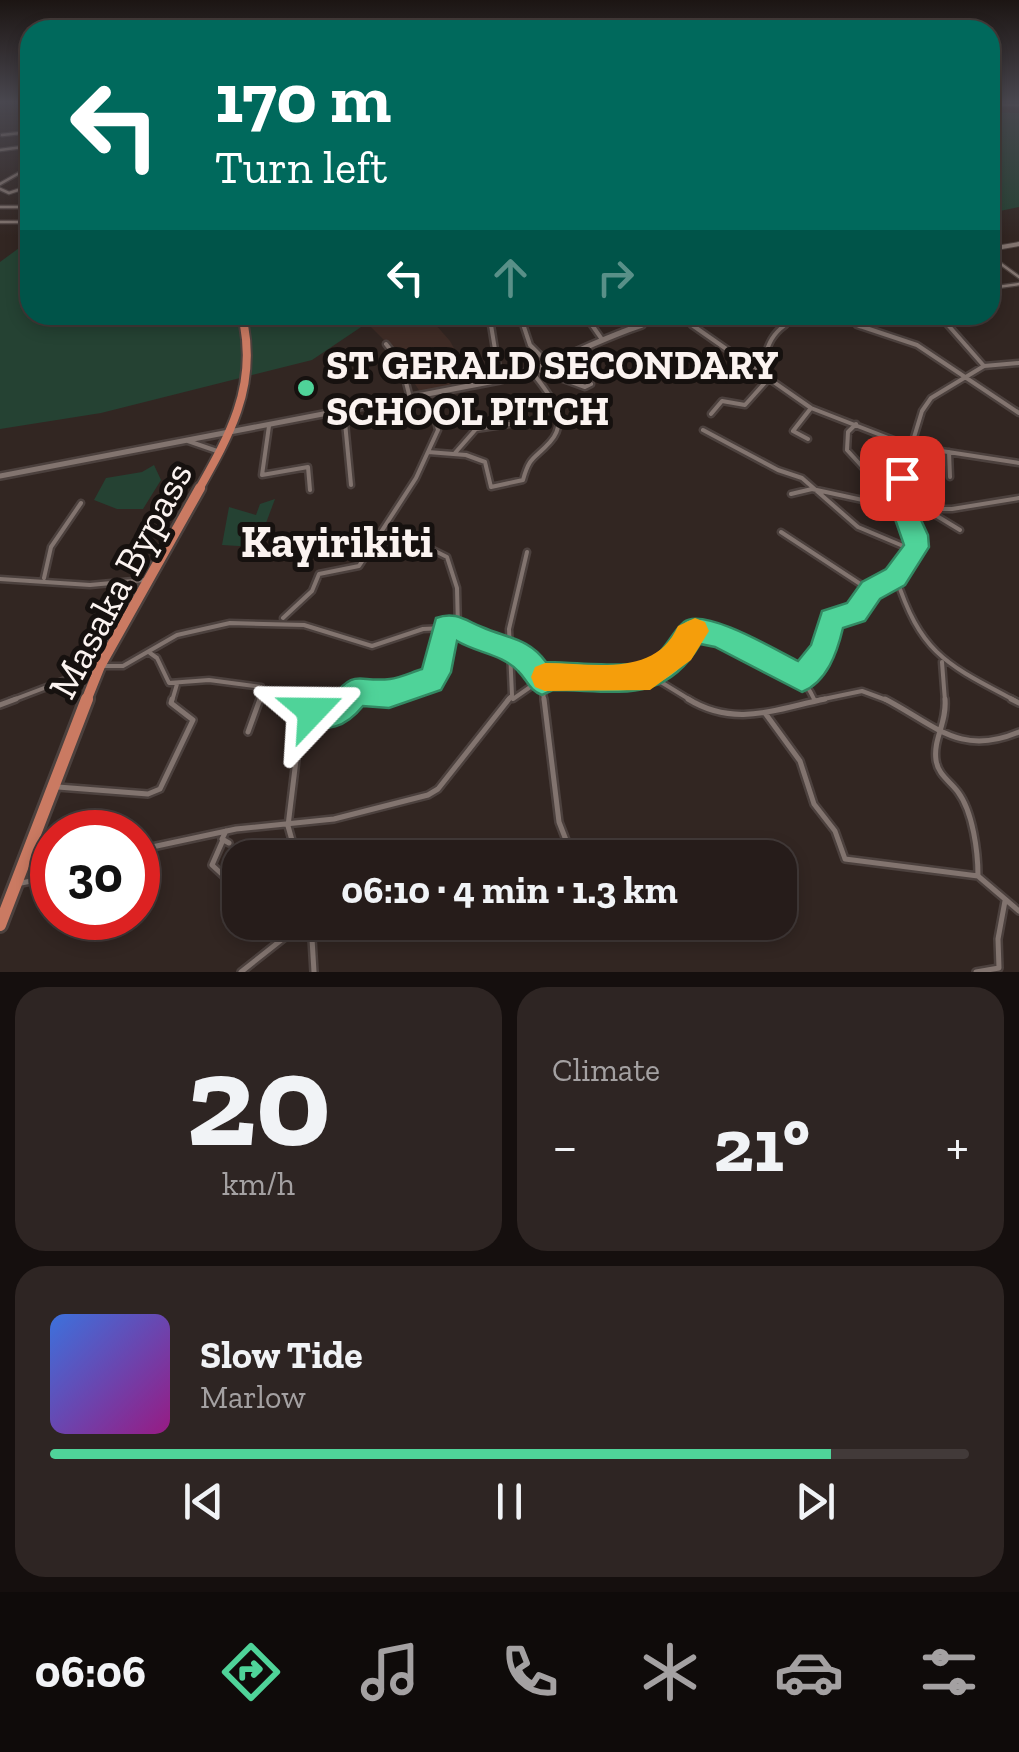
<!DOCTYPE html>
<html lang="en">
<head>
<meta charset="utf-8">
<style>
  :root { --surface:#261c1a; --page:#2e2523; --text:#f1f3f6; --muted:#a4a1a2; --line:#423a39; --accent:#4fd399 }
  body { margin:0; font-family:"Zilla Slab",serif; background:var(--page); color:var(--text); height:100vh; display:flex; flex-direction:column; font-size:38px; white-space:nowrap }
  * { box-sizing:border-box; margin:0 }
  p { font-size:32px; color:var(--muted) }
  .icon { flex:none; width:55px; height:55px; fill:none; stroke:currentColor; stroke-width:2; stroke-linecap:round; stroke-linejoin:round }
  .map { position:relative; height:972px; overflow:hidden }
  .side { display:flex; flex-direction:column; gap:15px; padding:15px; background:#150f0e; flex:1 }
  .side>* { flex:none }
  .hud { position:absolute; left:20px; top:20px; width:980px; height:305px; border-radius:30px; box-shadow:0 5px 15px #0003,0 0 0 2px var(--line); background:#00695c; color:#fff; overflow:hidden }
  .speed { position:absolute; left:30px; top:810px; display:flex; gap:20px; font-size:50px; font-weight:700; text-align:center }
  .speed>* { display:grid; place-content:center; width:130px; height:130px; border-radius:50%; background:var(--surface); box-shadow:0 5px 15px #0003,0 0 0 2px var(--line); line-height:1 }
  .speed .limit { border:15px solid #d22; background:#fff; color:#111 }
  .pin { position:absolute; display:grid; place-items:center; width:85px; height:85px; color:#fff; margin:-42px; border-radius:20px; box-shadow:0 5px 15px #0006 }
  .me { position:absolute; width:110px; margin:-55px; rotate:67deg; stroke-linejoin:round; filter:drop-shadow(0 0 8px #0008) }
  .turn { display:flex; align-items:center; gap:35px; height:210px; padding:0 30px; font-size:45px }
  .turn .icon { width:130px; height:130px; stroke-width:2.5 }
  .turn b { display:block; font-size:70px; line-height:85px }
  .lanes { display:flex; align-items:center; height:95px; padding:0 30px; background:#0003; justify-content:center; gap:50px; direction:ltr }
  .lanes .off { opacity:.35 }
  .big { font-size:75px; font-weight:700; line-height:1.1 }
  .side .tile { flex:1; display:flex; flex-direction:column; justify-content:center; gap:15px; min-width:0; padding:0 35px; border-radius:30px; background:var(--page) }
  .side .dial { align-items:center; gap:0 }
  .dial b { font-size:130px; line-height:1 }
  .song { display:flex; align-items:center; gap:30px }
  .cover { width:120px; height:120px; border-radius:15px; background:linear-gradient(135deg,hsl(220 70% 55%),hsl(310 70% 35%)) }
  .played { height:10px; border-radius:5px; background:linear-gradient(90deg,var(--accent) 85%,var(--line) 85%) }
  .keys { display:flex; justify-content:space-around; direction:ltr }
  .heat { display:flex; justify-content:space-between; align-items:center; font-size:55px; direction:ltr }
  .side .tiles { flex:1; display:grid; gap:15px; grid-template-columns:1fr 1fr }
  .tile:last-child { grid-column:span 2 }
  .trip { position:absolute; left:222px; top:840px; width:575px; height:100px; border-radius:30px; background:var(--surface); box-shadow:0 5px 15px #0003,0 0 0 2px var(--line); font-weight:700; line-height:100px; text-align:center }
  .tab-bar { display:flex; height:160px; justify-content:space-around; align-items:center; background:#0f0b0a; color:var(--muted) }
  .tab-bar .icon { width:70px; height:70px }
  .tab-bar .active { color:var(--accent) }
  .tab-bar b { font-size:45px; color:var(--text) }
  .map>svg:first-child { display:block }
  .built { fill:#3f2c26 }
  .green { fill:#254233 }
  .lines { fill:none; stroke-linecap:round; stroke-linejoin:round }
  .minor-far2-casing { stroke:#4c413e; stroke-width:5 }
  .minor-far1-casing { stroke:#4c413e; stroke-width:9 }
  .minor-casing { stroke:#4c413e; stroke-width:10 }
  .secondary-far1-casing { stroke:#4c413e; stroke-width:6 }
  .secondary-casing { stroke:#4c413e; stroke-width:10 }
  .trunk-far3-casing { stroke:#4c413e; stroke-width:10 }
  .trunk-far2-casing { stroke:#4c413e; stroke-width:12 }
  .trunk-far1-casing { stroke:#4c413e; stroke-width:15 }
  .trunk-casing { stroke:#4c413e; stroke-width:18 }
  .minor-far2 { stroke:#82746f; stroke-width:2.5 }
  .minor-far1 { stroke:#82746f; stroke-width:4 }
  .minor { stroke:#82746f; stroke-width:5 }
  .secondary-far1 { stroke:#82746f; stroke-width:4 }
  .secondary { stroke:#82746f; stroke-width:5 }
  .trunk-far3 { stroke:#ca7a62; stroke-width:6 }
  .trunk-far2 { stroke:#ca7a62; stroke-width:8 }
  .trunk-far1 { stroke:#ca7a62; stroke-width:10 }
  .trunk { stroke:#ca7a62; stroke-width:12 }
  .route { fill:#4fd399; stroke:#338963; stroke-width:2.5 }
  .slow { fill:#f59e0b }
  .poi-dot { fill:#4fd399; stroke:#16110f; stroke-width:4 }
  .labels { text-anchor:middle; dominant-baseline:central; stroke-width:10; stroke-linejoin:round; paint-order:stroke }
  .poi-label { font-size:40px; font-weight:bold; fill:#fbf3f0; stroke:#16110f; text-anchor:start }
  .street-label { font-size:40px; fill:#fbf3f0; stroke:#16110f }
  .quarter-label { font-size:45px; font-weight:bold; fill:#fbf3f0; stroke:#16110f }
</style>
</head>
<body>
<div class="map">
<svg width="1019" height="972" viewBox="0 0 1019 972">
  <rect width="100%" height="100%" fill="#322622"/>
  <path class="built" d="M403 315H427L450 341 474 384 422 395 392 348 371 327Z"/>
  <path class="green" d="M990 112 1019 113V207L990 213Z
    M30 240V315H379L312 360 101 413 0 429V262Z
    M154 465 161 480 143 509H117L94 500 106 478 142 472Z
    M275 499 257 547 222 545 229 507 256 515 260 504Z"/>
  <g class="lines">
    <defs>
      <path id="minor-far2" d="M990 104 1019 105
        M2 135 30 132
        M0 150 30 146
        M0 184 30 167
        M0 189 9 193 30 186
        M0 207H30
        M0 222H30
        M21 222 30 214
        M990 256 1019 277
        M990 288 1019 284
        M484 315 491 327
        M551 315H573
        M585 315 593 327
        M678 315 695 327
        M845 315 860 327
        M942 315 950 327
        M946 323 970 321
        M781 327 792 320 788 315"/>
      <path id="minor-far1" d="M491 325 500 380
        M592 325 601 338
        M692 325 811 408 909 446 1019 463
        M857 325 917 345 1019 413
        M948 325 984 366 931 398 922 411 898 490 917 547 896 577C921 655 948 665 1016 701
        M524 327 530 345 548 363
        M386 344 401 363 410 398
        M984 366 1019 363
        M757 368C769 358 763 341 785 325
        M539 370 585 387 591 384
        M344 412 351 485
        M711 414 722 401 745 405 770 377
        M856 424 848 432 847 450 868 473 897 489
        M269 426 262 475 308 467 310 490
        M703 430 778 470 802 478 858 527 915 551
        M808 439 793 431 811 408
        M188 441 217 451
        M428 452 466 455 485 462 491 487 523 480C530 455 534 460 550 442 572 418 547 392 532 372
        M949 452 950 477
        M455 453 476 429 509 424
        M791 494 812 489 904 509H952L1019 498
        M927 510 960 530
        M781 532 871 591
        M375 542 415 541 447 557 457 588 458 628
        M44 578 51 547 81 503
        M0 579 90 585 144 580
        M283 618 312 591 319 574 359 566 416 478 438 430 435 416 419 398
        M150 653 157 658 169 683 209 680 261 687 260 701
        M942 662 945 701
        M102 666H123L177 635 230 623 304 625 372 646 423 629 444 628 520 656 542 681 544 701
        M650 677 682 650 694 630C737 640 795 656 814 699
        M803 678 824 651 833 618 852 615 871 591 896 577
        M513 699 546 676 636 674 656 679 692 701
        M10 701 94 669
        M172 701 177 684
        M347 701 356 690C423 694 433 697 445 629
        M507 701 512 695 509 629 527 552
        M814 701 862 691 889 701"/>
      <path id="minor" d="M544 699 559 822 573 858
        M688 699C735 728 776 709 825 699
        M885 699C935 725 960 757 1019 732
        M945 699C947 723 933 739 936 760 938 775 950 781 958 792 973 812 978 852 978 876
        M1011 699 1019 703
        M0 705 16 699
        M765 713 800 761 814 804 835 831 845 859 978 876 1019 911
        M248 732 260 699
        M58 787 148 794 160 789 193 720 171 703 172 699
        M226 831 222 839 229 843
        M223 840 212 865 240 891
        M138 850 236 829 334 819 428 795 438 789 509 699
        M297 858 288 826 300 727 307 714 338 713 349 699
        M21 883 52 877
        M311 922 314 972
        M241 972 304 922
        M976 972 999 968 998 939 1005 901"/>
      <path id="secondary-far1" d="M990 249 1019 244
        M634 327 671 315"/>
      <path id="secondary" d="M0 476 500 380C550 367 593 341 642 325"/>
      <path id="trunk-far3" d="M242 315 244 327"/>
      <path id="trunk-far2" d="M198 491C229 436 256 389 244 325"/>
      <path id="trunk-far1" d="M86 701 100 666 200 488"/>
      <path id="trunk" d="M0 925 87 699"/>
    </defs>
    <use href="#minor-far2" class="minor-far2-casing"/>
    <use href="#minor-far1" class="minor-far1-casing"/>
    <use href="#minor" class="minor-casing"/>
    <use href="#secondary-far1" class="secondary-far1-casing"/>
    <use href="#secondary" class="secondary-casing"/>
    <use href="#trunk-far3" class="trunk-far3-casing"/>
    <use href="#trunk-far2" class="trunk-far2-casing"/>
    <use href="#trunk-far1" class="trunk-far1-casing"/>
    <use href="#trunk" class="trunk-casing"/>
    <use href="#minor-far2" class="minor-far2"/>
    <use href="#minor-far1" class="minor-far1"/>
    <use href="#minor" class="minor"/>
    <use href="#secondary-far1" class="secondary-far1"/>
    <use href="#secondary" class="secondary"/>
    <use href="#trunk-far3" class="trunk-far3"/>
    <use href="#trunk-far2" class="trunk-far2"/>
    <use href="#trunk-far1" class="trunk-far1"/>
    <use href="#trunk" class="trunk"/>
  </g>
  <linearGradient id="sky" x2="0" y2="1"><stop stop-color="#1c1513"/><stop offset="0.43" stop-color="#49474f"/><stop offset="1" stop-color="#49474f" stop-opacity="0"/></linearGradient>
  <rect width="1019" height="237" fill="url(#sky)"/>
  <path class="route" d="M902 469 913 478 910 496 928 535 929 547 905 585 880 599 865 621 843 628C837 653 827 682 802 692L715 647 700 644C664 706 615 690 553 690L542 695C529 690 528 681 518 671 502 654 477 653 457 641L451 672 441 690 389 708 363 706C345 728 328 733 301 722L297 711 301 701 312 696 331 698C357 667 357 683 390 679 400 678 412 672 422 669L436 618C455 611 465 620 482 627 507 638 529 638 546 662 566 662 633 668 647 661 665 653 670 634 684 622 703 606 778 651 798 661L811 645 822 611 847 603 862 582 886 569 904 545 887 496 894 471Z"/>
  <path class="slow" d="M695 618 705 622 709 631 691 660 650 690 545 691 535 687 531 677 535 667 545 663C595 663 655 678 678 626Z"/>
  <circle class="poi-dot" cx="306" cy="388" r="10"/>
  <g class="labels">
    <g class="poi-label">
      <text x="326" y="365">ST GERALD SECONDARY<tspan x="326" dy="46">SCHOOL PITCH</tspan></text>
    </g>
    <g class="street-label">
      <text transform="translate(120 580) rotate(-62)">Masaka Bypass</text>
    </g>
    <g class="quarter-label">
      <text x="337" y="542">Kayirikiti</text>
    </g>
  </g>
</svg>
<div class="speed"><div class="limit">30</div></div>
<div class="pin" style="left:902px;top:478px;background:#d93025"><svg class="icon" aria-label="arrive" viewBox="0 0 24 24"><path d="M6 21V4h12l-3 4 3 4H6"/></svg></div>
<svg class="me" style="left:312px;top:711px" viewBox="-20 -20 40 40"><path d="M0-17L14 15 0 8-14 15z" fill="#4fd399" stroke="#fff" stroke-width="4"/></svg>
<div class="trip">06:10 · 4 min · 1.3 km</div>
<div class="hud">
<div class="turn"><svg class="icon" aria-label="left" viewBox="0 0 24 24"><path d="M17 20v-9H6M10 6l-5 5 5 5"/></svg><div><b>170 m</b>Turn left</div></div>
<div class="lanes"><svg class="icon" aria-label="left" viewBox="0 0 24 24"><path d="M17 20v-9H6M10 6l-5 5 5 5"/></svg><svg class="icon off" aria-label="ahead" viewBox="0 0 24 24"><path d="M12 20V5M6 11l6-6 6 6"/></svg><svg class="icon off" aria-label="right" viewBox="0 0 24 24"><path d="M7 20v-9h11M14 6l5 5-5 5"/></svg></div>
</div>
</div>
<section class="side">
<div class="tiles">
<div class="tile dial"><b>20</b><p>km/h</p></div>
<div class="tile"><p>Climate</p>
<div class="heat"><a>−</a><b class="big">21°</b><a>+</a></div>
</div>
<div class="tile">
<div class="song"><i class="cover"></i><div><b>Slow Tide</b><p>Marlow</p></div></div>
<div class="played"></div>
<div class="keys"><svg class="icon" aria-label="previous" viewBox="0 0 24 24"><path d="M18 5L8 12l10 7zM5 5v14"/></svg><svg class="icon" aria-label="pause" viewBox="0 0 24 24"><path d="M8 5v14M16 5v14"/></svg><svg class="icon" aria-label="next" viewBox="0 0 24 24"><path d="M6 5l10 7-10 7zM19 5v14"/></svg></div>
</div>
</div>
</section>
<nav class="tab-bar">
<b>06:06</b>
<svg class="icon active" aria-label="directions" viewBox="0 0 24 24"><path d="M12 3l9 9-9 9-9-9zM9 14v-3h6M13 9l2 2-2 2"/></svg>
<svg class="icon" aria-label="music" viewBox="0 0 24 24"><path d="M9 18V5l10-2v13"/><circle cx="6" cy="18" r="3"/><circle cx="16" cy="16" r="3"/></svg>
<svg class="icon" aria-label="phone" viewBox="0 0 24 24"><path d="M5 4h4l2 5-3 2q2 4 5 5l2-3 5 2v4C11 20 4 13 5 4z"/></svg>
<svg class="icon" aria-label="climate" viewBox="0 0 24 24"><path d="M12 3v18M4 7l16 10M4 17L20 7"/></svg>
<svg class="icon" aria-label="car" viewBox="0 0 24 24"><path d="M5 17H2v-5l4-1 3-4h7l3 4 3 1v5h-3M9 17h6M6 11h13"/><circle cx="7" cy="17" r="2"/><circle cx="17" cy="17" r="2"/></svg>
<svg class="icon" aria-label="filters" viewBox="0 0 24 24"><path d="M4 7h16M4 17h16"/><circle cx="9" cy="7" r="2"/><circle cx="15" cy="17" r="2"/></svg>
</nav>
</body>
</html>
